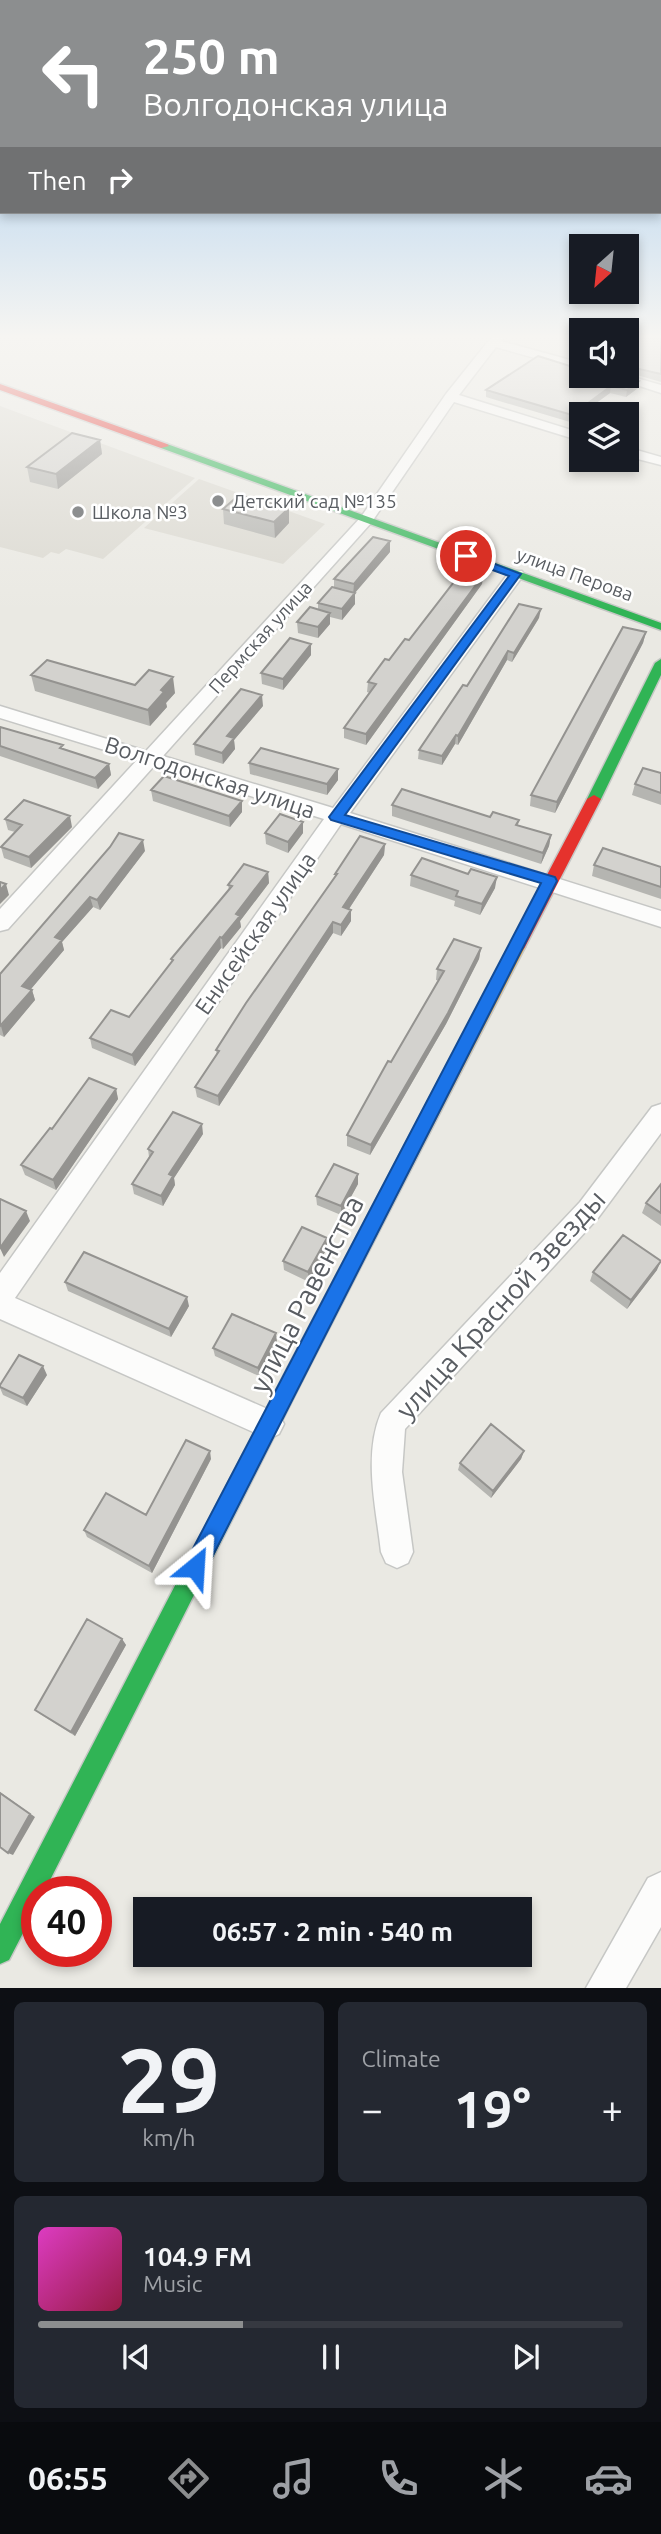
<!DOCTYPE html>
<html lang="en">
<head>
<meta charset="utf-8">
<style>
  :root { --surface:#171b24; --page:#242831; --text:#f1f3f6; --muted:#9ea1a6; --line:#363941; --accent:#8c8e8f }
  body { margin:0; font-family:Ubuntu,sans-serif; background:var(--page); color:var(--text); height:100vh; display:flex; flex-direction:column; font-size:26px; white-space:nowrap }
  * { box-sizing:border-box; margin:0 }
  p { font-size:23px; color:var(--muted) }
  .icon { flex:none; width:38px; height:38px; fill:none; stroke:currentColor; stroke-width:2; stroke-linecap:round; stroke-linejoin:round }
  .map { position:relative; height:1988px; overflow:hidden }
  .drawer { display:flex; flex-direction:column; gap:14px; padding:14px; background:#0d0f14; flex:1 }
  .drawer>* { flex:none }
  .guide { position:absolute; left:0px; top:0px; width:662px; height:214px; box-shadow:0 4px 10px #0003; background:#8c8e8f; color:#fff; overflow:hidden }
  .needle { width:46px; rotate:207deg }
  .tools { position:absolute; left:569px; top:234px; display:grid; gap:14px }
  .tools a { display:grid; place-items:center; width:70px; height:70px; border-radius:0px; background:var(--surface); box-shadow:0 4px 10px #0003; font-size:35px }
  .speed { position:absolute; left:21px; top:1876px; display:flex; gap:14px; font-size:35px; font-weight:700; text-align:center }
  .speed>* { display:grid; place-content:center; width:91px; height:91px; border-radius:50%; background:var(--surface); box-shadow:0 4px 10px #0003; line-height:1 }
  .speed .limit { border:10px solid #d22; background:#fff; color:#111 }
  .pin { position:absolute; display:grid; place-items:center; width:60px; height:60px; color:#fff; margin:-30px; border:4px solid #fff; border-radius:50%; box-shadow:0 2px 7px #0007 }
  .me { position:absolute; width:77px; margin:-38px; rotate:27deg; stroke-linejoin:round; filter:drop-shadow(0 0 5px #0008) }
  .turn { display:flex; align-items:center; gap:24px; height:147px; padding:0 28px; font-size:32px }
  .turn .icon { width:91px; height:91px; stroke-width:2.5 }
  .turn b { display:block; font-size:49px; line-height:60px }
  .then { display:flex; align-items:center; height:66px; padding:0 28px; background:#0003; gap:14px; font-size:26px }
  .big { font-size:52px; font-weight:600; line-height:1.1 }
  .drawer .widget { flex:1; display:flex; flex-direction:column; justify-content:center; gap:10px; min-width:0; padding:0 24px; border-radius:10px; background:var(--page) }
  .drawer .dial { align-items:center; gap:0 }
  .dial b { font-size:91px; line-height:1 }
  .song { display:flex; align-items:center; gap:21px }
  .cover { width:84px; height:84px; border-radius:10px; background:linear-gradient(135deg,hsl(310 70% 55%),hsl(340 70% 35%)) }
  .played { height:7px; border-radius:4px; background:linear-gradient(90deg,var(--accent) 35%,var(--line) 35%) }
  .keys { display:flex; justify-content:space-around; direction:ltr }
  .heat { display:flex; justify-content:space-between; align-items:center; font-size:38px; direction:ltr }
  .drawer .tiles { flex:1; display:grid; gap:14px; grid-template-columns:1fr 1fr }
  .widget:last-child { grid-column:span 2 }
  .trip { position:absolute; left:133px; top:1897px; width:399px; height:70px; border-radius:0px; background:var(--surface); box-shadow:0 4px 10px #0003; font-weight:600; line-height:70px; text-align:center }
  .menu { display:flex; height:112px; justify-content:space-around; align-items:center; background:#090b0e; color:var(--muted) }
  .menu .icon { width:49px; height:49px }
  .menu .on { color:var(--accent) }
  .menu b { font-size:32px; color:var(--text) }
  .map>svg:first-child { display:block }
  .education { fill:#dbd9d1 }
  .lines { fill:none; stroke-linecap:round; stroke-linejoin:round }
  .street-casing { stroke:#c6c7c5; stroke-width:3 }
  .fast-casing { stroke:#c6c7c5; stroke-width:3 }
  .slow-casing { stroke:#c6c7c5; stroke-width:3 }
  .jam-casing { stroke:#c6c7c5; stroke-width:3 }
  .street { fill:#fcfcfb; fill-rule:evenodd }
  .fast { fill:#30b455; fill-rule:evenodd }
  .slow { fill:#ff9f0a; fill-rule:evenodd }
  .jam { fill:#e5322d; fill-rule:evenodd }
  .wall { fill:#b5b5b1 }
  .shaded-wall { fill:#949390 }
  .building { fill:#d3d2ce; stroke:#949390; stroke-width:2 }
  .route { fill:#1a73e8; stroke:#114b97; stroke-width:2 }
  .poi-dot { fill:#8c8e8f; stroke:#fff; stroke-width:2.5 }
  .labels { text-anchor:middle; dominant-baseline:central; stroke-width:5; stroke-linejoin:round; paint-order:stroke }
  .far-poi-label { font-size:19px; fill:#595d62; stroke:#fff; text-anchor:start }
  .far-street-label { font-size:19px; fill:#595d62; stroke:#fff }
  .street-label { font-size:23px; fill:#595d62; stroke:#fff }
  .near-street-label { font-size:28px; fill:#595d62; stroke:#fff }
</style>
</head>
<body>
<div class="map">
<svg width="661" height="1988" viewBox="0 0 661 1988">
  <rect width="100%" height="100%" fill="#eae9e3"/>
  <path class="education" d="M0 406 195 478 103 559 66 549 59 554 51 552 43 558 0 547Z
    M199 479 325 524 283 564 144 528Z"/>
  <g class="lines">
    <defs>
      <path id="street" d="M494 334H506L501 341 581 363V371L496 347 459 395 581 433V441L454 402 371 523 163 756 333 808 510 571H522L524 574 522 577 350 813 661 911V927L341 824 15 1298 279 1414 284 1424 279 1434 269 1439 0 1319V1273L324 819 154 766 8 929 0 931V909L137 760 0 718V706L146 751 361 517 446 394Z
        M626 375 661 385V393L609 376Z
        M626 447 661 457V465L626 456Z
        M661 1104V1133L598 1218 405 1429 402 1472 413 1552 408 1563 397 1568 386 1563 381 1552C376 1508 363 1455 381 1413L580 1202 652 1107Z
        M661 1872V1927L626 1988H586L648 1878Z"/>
      <path id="fast" d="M161 444H167L661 623V630L161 448Z
        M661 659V675L601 799 594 803 589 802 587 799 655 663Z
        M295 1364 302 1367 305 1374 302 1381 44 1892H37V1906L9 1960 0 1964V1924L288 1367Z"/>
      <path id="slow" d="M517 941 525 947 302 1381 295 1384 288 1381 285 1374 288 1367 509 947Z"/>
      <path id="jam" d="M0 384 167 444 169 446 161 448 0 390Z
        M594 795 601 799 525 947 522 951H512L509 947 587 799Z"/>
    </defs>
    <use href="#street" class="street-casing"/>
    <use href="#fast" class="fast-casing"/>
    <use href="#slow" class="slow-casing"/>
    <use href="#jam" class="jam-casing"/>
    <use href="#street" class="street"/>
    <use href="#fast" class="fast"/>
    <use href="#slow" class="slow"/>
    <use href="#jam" class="jam"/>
  </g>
  <path class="wall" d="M626 334H661V382L627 372Z
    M573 367 638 388 626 397 610 393 570 422 486 397V390Z
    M100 440 102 454 58 489 30 482 27 467Z
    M289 508V523L275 538 224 524 223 509Z
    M390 552 355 593V604L342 620 330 617V624L318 638 298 633 297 622 318 610V603L334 588V579Z
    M482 584 366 745 344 738V728L370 693 367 692 368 682 409 640Z
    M539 618 512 662 507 660 458 745 455 744 442 765 418 759 419 750 467 686Z
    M646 632 643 643 555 813 530 806 531 795Z
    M311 644V655L283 690 262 684 261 673Z
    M31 675 135 685 175 693 166 703 167 707 150 726 35 691Z
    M263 706 234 740 235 749 223 764 195 755 194 744Z
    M0 727 109 764 111 775 98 789 0 756Z
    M249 763 338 769V780L327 795 250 774Z
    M661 773V805L632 795 635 784Z
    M151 790 242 801V812L230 827 153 801Z
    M392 805 519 820 518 825 551 835 549 846 541 864 392 816Z
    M5 819 72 827 31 868 4 858 1 847 15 832 8 830Z
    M303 822V833L288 853 266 844 265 833Z
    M385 844 384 855 349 909 351 921 341 936 333 933 219 1106 197 1097 195 1087 217 1055 216 1050 335 878V874Z
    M145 851 100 910 93 907 62 942 64 950 31 989 32 990 35 1000 4 1037 0 1035V974Z
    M594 865 661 867V899L592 876Z
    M268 872 269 883 240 921 241 927 223 949 221 948 135 1066 92 1048 90 1038 129 1017 171 963V959L229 890 228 885Z
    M411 875 495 888 480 915 454 906 455 901 410 886Z
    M481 948 479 959 446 1024 370 1155 347 1146V1135L439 981 436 980 437 969Z
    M116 1089 118 1099 56 1190 25 1175 21 1165 52 1129Z
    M203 1134 174 1178 175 1185 163 1206 134 1194 132 1184 149 1157 148 1149Z
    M358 1174V1184L341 1215 317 1205 316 1196Z
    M661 1184V1226L642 1213 646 1203Z
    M327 1248 309 1282 284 1270 283 1261Z
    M657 1270 627 1309 590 1281 593 1272Z
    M65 1282 189 1306 171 1337 68 1291Z
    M277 1342 259 1376 215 1356 213 1348Z
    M47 1375 27 1406 3 1395 0 1388V1385Z
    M524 1451 521 1459 491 1498 458 1470 460 1463Z
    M211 1459 152 1573 87 1537 84 1530 146 1515Z
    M122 1639 126 1645 75 1736 40 1714 35 1710Z"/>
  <path class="shaded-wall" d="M639 381 638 388 626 397 627 390Z
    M611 386 610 393 570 422 572 415Z
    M100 440 102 454 58 489 56 474Z
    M289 508V523L275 538 274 522Z
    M390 541V552L353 595 354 584Z
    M484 574 482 584 366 745V734Z
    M355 593V604L342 620V609Z
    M541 609 539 618 512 662 514 653Z
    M330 613V624L318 638V627Z
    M646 632 643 643 555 813 557 802Z
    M311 644V655L283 690V679Z
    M508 651 507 660 458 745V736Z
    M173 677 175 693 166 703 167 707 150 726 148 710 161 690Z
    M262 695 263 706 234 740 235 749 223 764 222 753 227 736Z
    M456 735 455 744 442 765V756Z
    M109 764 111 775 98 789 95 778Z
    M338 769V780L327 795V784Z
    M242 801V812L230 827 229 816Z
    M70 816 72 827 31 868 29 857Z
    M303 822V833L288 853V842Z
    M551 835 549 846 541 864 543 853Z
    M143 840 145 851 100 910 97 900Z
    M385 844 384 855 343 918V907Z
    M268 872 269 883 240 921 241 927 223 949 222 938 236 914Z
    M497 877 495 888 480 915 482 904Z
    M6 884 9 895 0 904V890Z
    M90 897 93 907 62 942 64 950 25 996 22 986 55 937Z
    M351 910V921L341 936V925Z
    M333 922V933L219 1106 218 1096Z
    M220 937 221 948 135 1066 132 1055Z
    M481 948 479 959 446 1024 370 1155 371 1145Z
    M32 990 35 1000 4 1037 1 1026Z
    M116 1089 118 1099 56 1190 53 1180Z
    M202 1124 203 1134 174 1178 175 1185 163 1206 161 1196 169 1174Z
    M358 1174V1184L341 1215V1206Z
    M26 1211 30 1221 4 1257 0 1248Z
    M327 1238V1248L309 1282 308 1272Z
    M661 1261 657 1270 627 1309 631 1300Z
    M187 1297 189 1306 171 1337 169 1329Z
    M276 1333 277 1342 259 1376 258 1368Z
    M43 1366 47 1375 27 1406 23 1398Z
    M210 1451 211 1459 152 1573 149 1566Z
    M524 1451 521 1459 491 1498 493 1491Z
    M122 1639 126 1645 75 1736 71 1732Z
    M0 1792 35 1817 13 1855 8 1853Z"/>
  <path class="building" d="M626 334H661V374L626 366Z
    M538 356 573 367 581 366V376H624L639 381 627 390 611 386 572 415 486 390Z
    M72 433 100 440 56 474 27 467Z
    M239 495 289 508 274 522 223 509Z
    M373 537 390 541 354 584 334 579Z
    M464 569 484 574 366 734 344 728 376 684 368 682 385 659 389 660 405 639 409 640Z
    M332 587 355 593 342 609 318 603Z
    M519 604 541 609 514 653 508 651 458 736 456 735 442 756 419 750 463 685 467 686Z
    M310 607 330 613 318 627 297 622Z
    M623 627 646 632 557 802 531 795Z
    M290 638 311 644 283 679 261 673Z
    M47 660 135 685 149 670 173 677 161 690 164 692 148 710 31 675Z
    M241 689 262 695 227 736 234 738 222 753 194 744Z
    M0 727 63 745 60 748 109 764 95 778 0 746Z
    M261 748 338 769 327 784 249 763Z
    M643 768 661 773V793L635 784Z
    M164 776 242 801 229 816 151 790Z
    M402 789 490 817 493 812 519 820 516 825 551 835 543 853 392 805Z
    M24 800 70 816 29 857 1 847 22 825 5 819Z
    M280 814 303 822 288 842 265 833Z
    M119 833 143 840 97 900 90 897 55 937 62 940 22 986 32 990 0 1026V974L110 847Z
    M360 836 385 844 343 907 351 910 341 925 333 922 218 1096 195 1087 219 1051 216 1050 246 1003 337 874H335Z
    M603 848 661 867V887L594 865Z
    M422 858 468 874 471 869 497 877 482 904 456 896 458 891 411 875Z
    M244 864 268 872 236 914 240 916 222 938 220 937 132 1055 90 1038 111 1010 129 1017 173 960 171 959 232 886 228 885Z
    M0 882 6 884 0 890Z
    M454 939 481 948 448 1013 371 1145 347 1135 388 1061 391 1062 444 971 437 969Z
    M89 1078 116 1089 53 1180 21 1165 50 1128 52 1129Z
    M173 1112 202 1124 169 1174 173 1176 161 1196 132 1184 153 1152 148 1149Z
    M334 1164 358 1174 341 1206 316 1196Z
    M661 1184V1213L646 1203Z
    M0 1199 26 1211 0 1248Z
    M302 1227 327 1238 308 1272 283 1261Z
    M623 1235 661 1261 631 1300 593 1272Z
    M84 1252 187 1297 169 1329 65 1282Z
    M232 1314 276 1333 258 1368 213 1348Z
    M19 1355 43 1366 23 1398 0 1387V1385Z
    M491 1424 524 1451 493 1491 460 1463Z
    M186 1440 210 1451 149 1566 84 1530 106 1493 146 1515Z
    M87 1619 122 1639 71 1732 35 1710Z
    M0 1793 30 1814 8 1853 0 1847Z"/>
  <linearGradient id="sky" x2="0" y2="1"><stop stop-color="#94c3ee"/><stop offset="0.55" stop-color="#f6f5f2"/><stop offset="1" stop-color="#f6f5f2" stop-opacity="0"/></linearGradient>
  <rect width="661" height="612" fill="url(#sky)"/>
  <path class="route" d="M466 553 521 574 345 815 555 877 557 881 203 1575 195 1579 187 1575 184 1567 187 1560 541 883 331 820 329 817 509 576 462 559 460 556Z"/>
  <g class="poi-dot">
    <circle cx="218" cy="501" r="7"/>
    <circle cx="78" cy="512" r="7"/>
  </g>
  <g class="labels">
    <g class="far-poi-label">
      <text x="232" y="501">Детский сад №135</text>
      <text x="92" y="512">Школа №3</text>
    </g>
    <g class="far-street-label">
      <text transform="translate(575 574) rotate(20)">улица Перова</text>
      <text transform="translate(260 637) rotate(-48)">Пермская улица</text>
    </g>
    <g class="street-label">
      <text transform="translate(210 777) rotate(18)">Волгодонская улица</text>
      <text transform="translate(255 933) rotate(-55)">Енисейская улица</text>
    </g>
    <g class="near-street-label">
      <text transform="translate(306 1294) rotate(-63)">улица Равенства</text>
      <text transform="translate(500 1304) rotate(-48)">улица Красной Звезды</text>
    </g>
  </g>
</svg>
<div class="tools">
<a><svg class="needle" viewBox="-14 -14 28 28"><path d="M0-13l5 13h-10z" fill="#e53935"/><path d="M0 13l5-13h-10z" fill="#9ea1a6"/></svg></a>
<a><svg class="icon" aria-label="sound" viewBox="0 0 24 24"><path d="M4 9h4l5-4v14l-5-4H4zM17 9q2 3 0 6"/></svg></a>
<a><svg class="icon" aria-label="layers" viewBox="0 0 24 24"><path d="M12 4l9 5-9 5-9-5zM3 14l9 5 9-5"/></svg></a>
</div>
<div class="speed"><div class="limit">40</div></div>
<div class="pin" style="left:466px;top:556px;background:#d93025"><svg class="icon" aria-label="arrive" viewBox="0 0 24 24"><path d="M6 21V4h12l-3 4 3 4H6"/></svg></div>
<svg class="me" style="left:195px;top:1567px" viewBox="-20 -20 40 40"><path d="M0-17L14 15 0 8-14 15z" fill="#1a73e8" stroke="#fff" stroke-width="4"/></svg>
<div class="trip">06:57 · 2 min · 540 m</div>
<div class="guide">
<div class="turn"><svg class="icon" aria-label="left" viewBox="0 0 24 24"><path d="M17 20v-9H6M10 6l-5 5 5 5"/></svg><div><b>250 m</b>Волгодонская улица</div></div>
<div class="then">Then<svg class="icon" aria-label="right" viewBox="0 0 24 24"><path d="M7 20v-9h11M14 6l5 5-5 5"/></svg></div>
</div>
</div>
<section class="drawer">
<div class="tiles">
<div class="widget dial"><b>29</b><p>km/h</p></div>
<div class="widget"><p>Climate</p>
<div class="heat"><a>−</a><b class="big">19°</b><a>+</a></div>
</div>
<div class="widget">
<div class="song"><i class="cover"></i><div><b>104.9 FM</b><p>Music</p></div></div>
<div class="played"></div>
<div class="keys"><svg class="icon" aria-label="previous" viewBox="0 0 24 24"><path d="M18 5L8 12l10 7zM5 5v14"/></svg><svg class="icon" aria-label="pause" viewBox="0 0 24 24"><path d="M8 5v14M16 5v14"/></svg><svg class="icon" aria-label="next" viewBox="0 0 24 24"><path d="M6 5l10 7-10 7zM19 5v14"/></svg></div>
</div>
</div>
</section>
<nav class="menu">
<b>06:55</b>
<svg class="icon on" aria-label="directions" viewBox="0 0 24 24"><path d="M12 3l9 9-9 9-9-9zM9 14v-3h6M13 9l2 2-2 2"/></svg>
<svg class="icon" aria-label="music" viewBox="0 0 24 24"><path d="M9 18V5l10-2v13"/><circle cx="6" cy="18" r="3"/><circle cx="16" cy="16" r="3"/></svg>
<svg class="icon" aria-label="phone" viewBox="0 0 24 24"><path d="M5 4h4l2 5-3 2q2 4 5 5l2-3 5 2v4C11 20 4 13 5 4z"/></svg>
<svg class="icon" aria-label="climate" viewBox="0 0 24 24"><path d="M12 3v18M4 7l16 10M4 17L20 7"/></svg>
<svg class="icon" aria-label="car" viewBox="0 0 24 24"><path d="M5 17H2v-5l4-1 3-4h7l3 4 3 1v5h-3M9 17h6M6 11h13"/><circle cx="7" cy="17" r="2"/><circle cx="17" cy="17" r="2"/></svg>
</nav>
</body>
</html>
